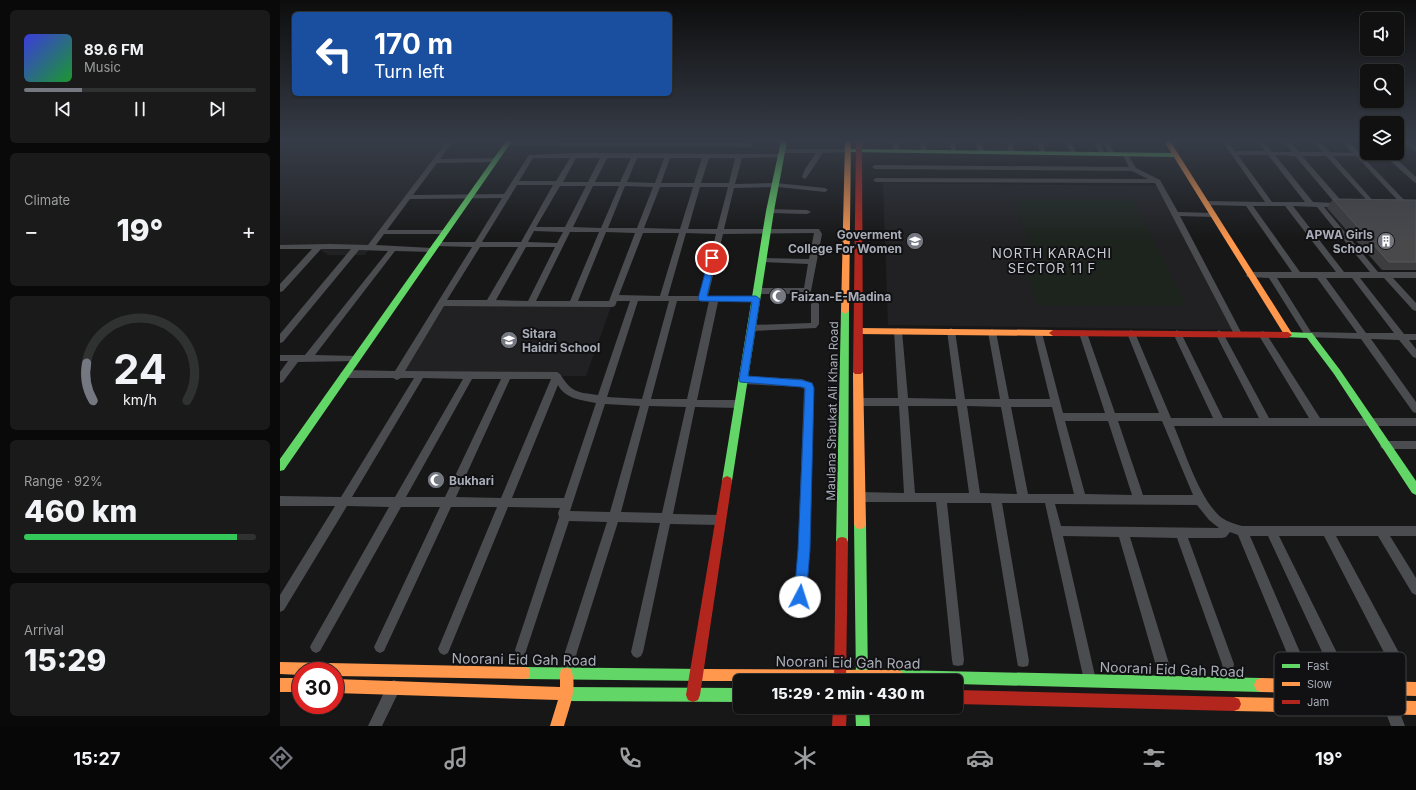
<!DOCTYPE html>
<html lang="en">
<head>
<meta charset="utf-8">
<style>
  :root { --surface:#111; --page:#1a1a1a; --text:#f1f3f6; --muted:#9c9d9f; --line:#303131; --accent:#757880 }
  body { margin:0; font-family:Inter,sans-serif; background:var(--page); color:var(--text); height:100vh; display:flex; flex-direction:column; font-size:15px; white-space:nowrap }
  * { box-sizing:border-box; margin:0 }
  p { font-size:13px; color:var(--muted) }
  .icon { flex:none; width:22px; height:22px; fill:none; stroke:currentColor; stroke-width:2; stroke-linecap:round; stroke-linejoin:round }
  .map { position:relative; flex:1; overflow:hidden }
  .drawer { display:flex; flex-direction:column; gap:10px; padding:10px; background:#090909; width:280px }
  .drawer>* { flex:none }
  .top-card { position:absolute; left:12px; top:12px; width:380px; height:84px; border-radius:6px; box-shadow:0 1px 3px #0004,0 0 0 1px var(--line); background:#1a4fa0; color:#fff; overflow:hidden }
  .tools { position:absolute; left:1080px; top:12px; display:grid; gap:8px }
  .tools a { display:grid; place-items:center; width:44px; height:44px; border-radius:6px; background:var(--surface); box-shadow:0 1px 3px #0004,0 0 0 1px var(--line); font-size:20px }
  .speed { position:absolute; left:12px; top:662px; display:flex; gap:8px; font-size:20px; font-weight:700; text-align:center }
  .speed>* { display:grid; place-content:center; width:52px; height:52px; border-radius:50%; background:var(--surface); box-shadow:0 1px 3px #0004,0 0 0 1px var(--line); line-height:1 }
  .speed .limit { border:6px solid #d22; background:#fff; color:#111 }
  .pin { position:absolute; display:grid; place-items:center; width:34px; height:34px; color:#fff; margin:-17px; border:2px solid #fff; border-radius:50%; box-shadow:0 1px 4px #0007 }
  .me { position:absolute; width:44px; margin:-22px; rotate:5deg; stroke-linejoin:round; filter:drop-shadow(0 0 3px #0008) }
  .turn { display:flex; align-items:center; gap:14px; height:84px; padding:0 16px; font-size:18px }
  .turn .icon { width:52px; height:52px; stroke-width:2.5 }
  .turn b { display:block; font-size:28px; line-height:34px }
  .big { font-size:30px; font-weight:800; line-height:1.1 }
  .drawer .card { flex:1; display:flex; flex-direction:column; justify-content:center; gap:6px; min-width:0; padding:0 14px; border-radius:6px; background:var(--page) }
  .drawer .dial { align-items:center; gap:0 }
  .dial svg { height:104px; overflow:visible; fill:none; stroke:var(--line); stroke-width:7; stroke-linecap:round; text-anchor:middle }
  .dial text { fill:var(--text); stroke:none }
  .song { display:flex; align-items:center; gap:12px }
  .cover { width:48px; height:48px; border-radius:6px; background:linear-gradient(135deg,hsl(240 70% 55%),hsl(130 70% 35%)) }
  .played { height:4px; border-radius:2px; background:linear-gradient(90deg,var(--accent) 25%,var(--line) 25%) }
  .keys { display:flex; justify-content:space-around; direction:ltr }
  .heat { display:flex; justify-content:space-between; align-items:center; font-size:22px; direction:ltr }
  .charge { height:6px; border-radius:3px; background:linear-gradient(90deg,#34c759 92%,var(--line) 0) }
  .trip { position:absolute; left:453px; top:674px; width:230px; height:40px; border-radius:6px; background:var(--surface); box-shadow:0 1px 3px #0004,0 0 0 1px var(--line); font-weight:800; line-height:40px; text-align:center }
  .tab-bar { display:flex; height:64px; justify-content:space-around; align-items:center; background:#070707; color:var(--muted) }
  .tab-bar .icon { width:28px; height:28px }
  .tab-bar .on { color:var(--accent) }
  .tab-bar b { font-size:18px; color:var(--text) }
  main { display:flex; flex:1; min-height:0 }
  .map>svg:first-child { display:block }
  .built { fill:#212123 }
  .green { fill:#1d241e }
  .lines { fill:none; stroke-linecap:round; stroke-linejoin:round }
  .street { fill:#4b4c50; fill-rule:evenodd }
  .fast { fill:#63d668; fill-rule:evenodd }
  .slow { fill:#ff974d; fill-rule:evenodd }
  .jam { fill:#b3261e; fill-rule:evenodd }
  .wall { fill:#3d3d3f }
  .building { fill:#49494c; stroke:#58595d }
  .route { fill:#1a73e8; stroke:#114b97 }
  .labels { text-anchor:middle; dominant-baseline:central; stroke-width:4; stroke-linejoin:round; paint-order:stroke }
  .poi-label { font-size:12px; font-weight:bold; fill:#a8adb8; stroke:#111113; text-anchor:start }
  .street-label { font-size:12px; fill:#a8adb8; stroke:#111113 }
  .neighbourhood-label { font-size:13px; letter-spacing:1px; fill:#c9ccd4; stroke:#111113 }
  .near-street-label { font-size:14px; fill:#a8adb8; stroke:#111113 }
  .key { fill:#111113; stroke:#3e4045; stroke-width:1 }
  .key-label { font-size:11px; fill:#a8adb8 }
</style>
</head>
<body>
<main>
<section class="drawer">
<div class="card">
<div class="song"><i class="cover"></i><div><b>89.6 FM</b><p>Music</p></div></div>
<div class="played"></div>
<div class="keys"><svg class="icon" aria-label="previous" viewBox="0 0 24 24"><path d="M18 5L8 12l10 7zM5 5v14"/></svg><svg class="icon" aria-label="pause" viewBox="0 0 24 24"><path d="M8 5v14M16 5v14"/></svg><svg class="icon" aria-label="next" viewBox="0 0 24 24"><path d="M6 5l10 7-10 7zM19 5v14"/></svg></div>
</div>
<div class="card"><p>Climate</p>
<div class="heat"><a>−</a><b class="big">19°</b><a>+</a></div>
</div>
<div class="card dial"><svg viewBox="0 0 100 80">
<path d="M14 69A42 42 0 1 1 86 69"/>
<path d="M14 69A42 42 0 0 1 9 40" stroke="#757880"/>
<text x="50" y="56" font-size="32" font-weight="700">24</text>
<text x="50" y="72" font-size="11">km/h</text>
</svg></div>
<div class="card"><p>Range · 92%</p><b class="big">460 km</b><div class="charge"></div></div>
<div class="card"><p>Arrival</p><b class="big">15:29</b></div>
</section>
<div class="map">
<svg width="1136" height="726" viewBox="0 0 1136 726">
  <rect width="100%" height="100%" fill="#171717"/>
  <path class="built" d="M0 141H169L85 255H48L36 247H0Z
    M603 183 880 186 956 330 608 325Z
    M161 303 332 304 306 376H117Z"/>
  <path class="green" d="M735 199H853L906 306 757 305 746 267 754 266Z"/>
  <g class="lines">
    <path class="street" d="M167 141H173L160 159 215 158 218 160 215 162 157 163 133 195 224 194 249 155 295 153 501 154 503 155V157L462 158 455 184 496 183 545 188 548 190 545 192 498 187 454 188 444 229H539L542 234 531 291 527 294H477L473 291 477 288H524L528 264 482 262 478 260 482 258 529 259 534 233 443 234 428 296H476L480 299 476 302H438L417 400H459L462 401 464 404 462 407 459 408 415 407 393 514 441 515 445 516 446 520 445 524 441 525 390 524 363 652 361 656 357 658 353 656 351 652 380 523 338 522 297 652 291 679 286 680 281 679 280 674 285 652 327 522 289 521 245 654 241 656 237 654 235 650 279 517 278 513 280 508 228 507 168 653 164 655 160 653 158 649 217 507H171L104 651 100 653 96 651 94 647 160 507H121L40 651 36 653 32 651 30 647 32 643 109 507 67 506 4 610 0 612V595L55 506H0V496L61 497 134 378H121L117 380 113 378H65L62 376 60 374 62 372 65 370 115 371 192 247 156 246 152 244 156 242H195L222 198 130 199 107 230H165L169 232 165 234H104L96 245 152 248 156 250 152 252 115 251 35 355 76 356 79 357 80 359 79 361 18 362 3 382 0 383V372L8 361H0V355H25L108 251 79 250 3 342 0 343V334L71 249H41L3 291 0 292V284L32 249H0V245L50 244 88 245ZM253 158H290L276 181H239ZM296 158H320L308 182H283ZM327 158H351L340 182H315ZM357 158H384L375 183 347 182ZM390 158H422L414 183H381ZM429 158H455L449 183H421ZM237 185H273L241 242H202ZM280 186H306L285 227H256ZM313 186H339L321 228 293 227ZM345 186 373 187 357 228H328ZM380 187H413L400 229 364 228ZM420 187H448L437 229H408ZM254 231 283 232 277 243 248 242ZM290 232H319L290 301H256ZM326 232 355 233 329 301H298ZM363 233H399L380 296 339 295ZM406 233 436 234 420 296H388ZM200 247H238L207 300H167ZM246 247H275L248 301 216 300ZM337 301H350L318 395C297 392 292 393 280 374L277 372 125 371 164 306 332 307 335 306ZM358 301H389L362 399 327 397ZM397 301H429L407 399H371ZM143 378 183 379 115 497H72ZM192 379H221L165 497H126ZM230 379H271L221 498 176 497ZM278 385C285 399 302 400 316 403L284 498H232ZM325 404 360 406 330 512 290 511ZM369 406 406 407 382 513 341 512Z
      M612 141H618L619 152 614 151Z
      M640 141H646V152L641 151Z
      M669 141H675L676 152 671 151Z
      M695 141H701L704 152 703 153 698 152Z
      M726 141H732L735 152 734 153 729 152Z
      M756 141H762L766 153 765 154H761Z
      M785 141H791L796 153 795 154H791Z
      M813 141H819L825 153 824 154H820Z
      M822 141H828L835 154 834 155H830Z
      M942 141H948L955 151H985L977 141H983L992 152H1012L1003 141H1009L1019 152H1043L1033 141H1039L1050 152 1072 153 1062 141H1068L1080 153H1110L1136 177V183L1134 182 1106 157H1083L1129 205 1127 206H1123L1076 156H1053L1096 204V206H1092L1046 156H1022L1065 205 1061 207H1044L1098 272H1136V278H1113L1136 303V311L1133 310 1104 278H1080L1124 334H1136V340H1129L1136 349V358L1133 357 1119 340 1091 339 1136 402V413L1133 412 1081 339 1026 337 989 278 967 277 966 275 970 272H1012L966 206 926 205 923 203 926 201 985 202ZM958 155H988L1025 202H992ZM995 155 1015 156 1055 203 1033 202ZM973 206H1005L1056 272H1020ZM1013 206 1037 207 1090 272H1064ZM997 278H1037L1077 333 1031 332ZM1046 278H1072L1114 333H1086Z
      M1123 141H1129L1136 147V152Z
      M226 142 470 143 473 145 470 147 224 145V143Z
      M568 149 571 151 570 152 543 153C539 158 528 177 525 179L522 177 525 169 536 153H502L499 151 502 149Z
      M843 153H847L856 168 880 180 898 212 933 213 937 215 933 217 900 216 962 334 961 336H955L954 334 875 183 596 182 593 180 596 178 868 179 852 171 595 169 592 167 595 165 849 167 842 154Z
      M487 209 527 210 531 212 527 214 490 213H487Z
      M535 301 539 304V324L536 328 472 331 468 328 472 325 531 323V304Z
      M618 328 622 331 628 398 676 399 667 331 671 328 675 331 685 399H720L708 332 712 329 716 332 729 399H770L754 333 758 330 762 333 783 413H825L799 333 803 330 807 333 835 413H879L847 333 851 330 855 333 891 418H933L893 333 897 330 901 333 943 418H979L935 333 939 330 943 333 989 418H1029L978 334 982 331 985 332 1040 418H1136V426H894C905 452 920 501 942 518 948 522 955 524 962 526H1136V536H1110L1136 578V595L1132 593 1098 536H1056L1124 662 1125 667 1124 672 1119 673 1114 672 1044 536H999L1061 661 1062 666 1061 671 1056 672 1051 671 988 536H970L1035 687 1033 692 1028 694 1023 692 958 535 950 532 946 537 942 538H908L954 664 953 669 948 670 943 669 942 664 897 538 850 537 895 683 893 688 888 690 883 688 881 683 839 537 783 536 816 680 815 685 810 686 805 685 765 503H722L749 661 748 666 743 667 738 666 737 661 711 503H667L684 660 683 665 678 666 673 665 672 660 656 502H579L575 500 574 497 575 494 579 492 624 493 619 406H578L575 405 573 402 575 399 578 398H618L614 331ZM628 406H677L689 493H635ZM687 406 721 407 737 494 700 493ZM731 407H772L794 494H748ZM785 421H828L852 495 805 494ZM838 421H882L913 495H863ZM775 504 917 505 929 520 939 528 781 526Z
      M463 376 522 379 531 383 534 389 530 549 526 597 524 601 520 603 516 601 514 597 518 549 524 389 521 387 463 384 460 383 458 380 460 377Z
      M1105 441H1136V449H1105L1101 448 1100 445 1101 442Z
      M114 680 119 682 121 687 102 726H88L109 682Z
      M1111 701 1116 703 1125 726H1111L1104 708 1106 703Z"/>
    <path class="fast" d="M226 141H232L4 470 0 471V459Z
      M501 141H507L494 211 452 481 451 484 447 486 443 484 442 481 486 211Z
      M571 149 896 153 899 155 896 157 569 152 568 151Z
      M565 308 569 311 568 542 566 546 562 547 558 546 556 542 561 311Z
      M1008 332 1032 333 1060 370 1136 481V495L1132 493 1054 374 1027 338 1005 337 1004 335Z
      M580 519 584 520 586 524 588 681H576L574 524 576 520Z
      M244 667 425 669 430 670 431 675 430 680 425 681 244 679 239 678 238 673 239 668Z
      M617 670 981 678 986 680 988 685 986 690 981 692 676 684V681H613L611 676 612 671Z
      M284 687 460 688V702L284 701 279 699 277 694 279 689Z
      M575 707H589L590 726H576Z"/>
    <path class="slow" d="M565 141H571L569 311 565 314 561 311Z
      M884 141H890L1011 332 1012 334 1011 336H1005Z
      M578 328 773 330 777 333 773 336 578 334 574 331Z
      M578 369 581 370 583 372 586 524 584 528 580 529 576 528 574 524 573 372 575 370Z
      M0 662 244 667 249 668 250 673 249 678 244 679 55 676V671H21V675L0 674Z
      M286 668 291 669C298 688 289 708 284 726H270L278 700 55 693V679L280 687V674L281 669Z
      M425 669 617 670 622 671 623 676 621 681H425L420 680 419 675 420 670Z
      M0 678H21V692H0Z
      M981 678 1136 682V696L981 692 976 690 974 685 976 680Z
      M954 697 1136 701V715L954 711 949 709 947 704 949 699Z"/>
    <path class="jam" d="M576 141H582L583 372 581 374H575L573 372Z
      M773 330 1008 332 1012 335 1008 338 773 336 769 333Z
      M447 476 451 478 452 481 420 695 418 700 413 702 408 700 406 695 442 481 443 478Z
      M562 537 566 538 568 542 566 681H554L556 542 558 538Z
      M676 690 954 697 959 699 961 704 959 709 954 711 676 704Z
      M553 707H567L566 726H552Z"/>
  </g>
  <path class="wall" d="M1053 199 1136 200V270H1102L1047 208Z"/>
  <path class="building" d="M1053 199 1136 200V262H1109Z"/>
  <linearGradient id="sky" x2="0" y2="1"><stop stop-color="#0d0d0d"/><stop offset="0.58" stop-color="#363c47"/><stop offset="1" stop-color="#363c47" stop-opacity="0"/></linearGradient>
  <rect width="1136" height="242" fill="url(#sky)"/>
  <path class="route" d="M432 256 436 258 427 296H476L480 299 468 376 522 380 532 383 534 388 530 550 526 597 524 601 520 603 516 601 514 597 518 550 525 388 521 387 460 382 459 380 472 302 420 301 418 299 429 258Z"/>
  <defs>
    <symbol id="university-disc" viewBox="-11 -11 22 22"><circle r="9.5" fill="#757880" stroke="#111113"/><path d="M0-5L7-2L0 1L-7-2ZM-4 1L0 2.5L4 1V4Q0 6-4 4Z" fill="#fff"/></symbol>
    <symbol id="building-disc" viewBox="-11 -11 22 22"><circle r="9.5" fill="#757880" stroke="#111113"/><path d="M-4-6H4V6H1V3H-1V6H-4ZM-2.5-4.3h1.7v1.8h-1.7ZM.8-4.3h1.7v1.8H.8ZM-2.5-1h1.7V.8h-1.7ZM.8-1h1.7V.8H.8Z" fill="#fff"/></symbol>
    <symbol id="mosque-disc" viewBox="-11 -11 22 22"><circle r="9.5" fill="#757880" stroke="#111113"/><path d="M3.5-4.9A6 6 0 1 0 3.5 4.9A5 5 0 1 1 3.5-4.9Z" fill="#fff"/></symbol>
    <symbol id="school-disc" viewBox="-11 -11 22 22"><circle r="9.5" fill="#757880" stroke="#111113"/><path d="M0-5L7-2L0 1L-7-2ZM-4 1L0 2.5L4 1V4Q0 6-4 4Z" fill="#fff"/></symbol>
  </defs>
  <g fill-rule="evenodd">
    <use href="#university-disc" x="625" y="231" width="20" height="20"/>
    <use href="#building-disc" x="1096" y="231" width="20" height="20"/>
    <use href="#mosque-disc" x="488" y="286" width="20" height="20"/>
    <use href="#school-disc" x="219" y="330" width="20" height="20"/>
    <use href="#mosque-disc" x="146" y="470" width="20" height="20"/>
  </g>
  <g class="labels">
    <g class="poi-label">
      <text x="622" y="234" text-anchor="end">Goverment<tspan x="622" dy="14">College For Women</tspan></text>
      <text x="1093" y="234" text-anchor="end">APWA Girls<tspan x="1093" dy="14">School</tspan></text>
      <text x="511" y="296">Faizan-E-Madina</text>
      <text x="242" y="333">Sitara<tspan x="242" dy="14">Haidri School</tspan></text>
      <text x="169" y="480">Bukhari</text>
    </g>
    <g class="street-label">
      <text transform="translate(552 411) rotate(-89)">Maulana Shaukat Ali Khan Road</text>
    </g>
    <g class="neighbourhood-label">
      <text x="772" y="253">NORTH KARACHI<tspan x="772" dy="15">SECTOR 11 F</tspan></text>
    </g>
    <g class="near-street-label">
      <text transform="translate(244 659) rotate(1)">Noorani Eid Gah Road</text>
      <text transform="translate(568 662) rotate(1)">Noorani Eid Gah Road</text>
      <text transform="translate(892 669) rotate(2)">Noorani Eid Gah Road</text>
    </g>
  </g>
  <rect x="994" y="652" width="132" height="64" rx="6" class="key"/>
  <rect x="1002" y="664" width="18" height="4" fill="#63d668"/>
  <rect x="1002" y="682" width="18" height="4" fill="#ff974d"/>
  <rect x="1002" y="700" width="18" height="4" fill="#b3261e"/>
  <g class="key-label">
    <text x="1027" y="670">Fast</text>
    <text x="1027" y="688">Slow</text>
    <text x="1027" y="706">Jam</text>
  </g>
</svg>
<div class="tools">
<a><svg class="icon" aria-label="sound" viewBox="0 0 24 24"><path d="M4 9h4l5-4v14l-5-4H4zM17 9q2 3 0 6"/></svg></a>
<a><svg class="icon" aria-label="search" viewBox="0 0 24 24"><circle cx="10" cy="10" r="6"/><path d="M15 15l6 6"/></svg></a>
<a><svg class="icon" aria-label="layers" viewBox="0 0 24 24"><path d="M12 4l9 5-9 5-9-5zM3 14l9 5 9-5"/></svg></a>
</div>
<div class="speed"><div class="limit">30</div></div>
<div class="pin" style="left:432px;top:258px;background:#d93025"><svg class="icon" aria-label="arrive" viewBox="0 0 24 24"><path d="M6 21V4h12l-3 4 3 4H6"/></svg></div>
<svg class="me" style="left:520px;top:597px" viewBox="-20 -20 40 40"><circle r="19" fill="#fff"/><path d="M0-13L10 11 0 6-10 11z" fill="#1a73e8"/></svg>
<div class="trip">15:29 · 2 min · 430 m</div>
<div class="top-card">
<div class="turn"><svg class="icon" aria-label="left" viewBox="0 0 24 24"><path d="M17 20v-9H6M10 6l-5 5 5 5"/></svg><div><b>170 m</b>Turn left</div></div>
</div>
</div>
</main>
<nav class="tab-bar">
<b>15:27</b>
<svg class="icon on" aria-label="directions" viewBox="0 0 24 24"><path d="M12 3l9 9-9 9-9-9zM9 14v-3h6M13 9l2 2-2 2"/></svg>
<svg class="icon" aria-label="music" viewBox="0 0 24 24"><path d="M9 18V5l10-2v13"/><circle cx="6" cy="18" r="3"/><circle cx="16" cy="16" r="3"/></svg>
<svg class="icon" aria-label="phone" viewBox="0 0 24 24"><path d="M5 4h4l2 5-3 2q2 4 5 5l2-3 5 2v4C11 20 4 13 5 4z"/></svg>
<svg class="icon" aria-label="climate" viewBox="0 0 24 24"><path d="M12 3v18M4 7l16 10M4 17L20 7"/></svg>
<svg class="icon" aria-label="car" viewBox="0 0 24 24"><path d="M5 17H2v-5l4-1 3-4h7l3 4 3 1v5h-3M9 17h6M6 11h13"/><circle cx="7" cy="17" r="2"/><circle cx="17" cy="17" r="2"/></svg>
<svg class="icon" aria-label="filters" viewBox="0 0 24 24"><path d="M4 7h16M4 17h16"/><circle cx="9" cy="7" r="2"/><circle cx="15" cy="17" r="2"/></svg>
<b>19°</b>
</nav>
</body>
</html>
